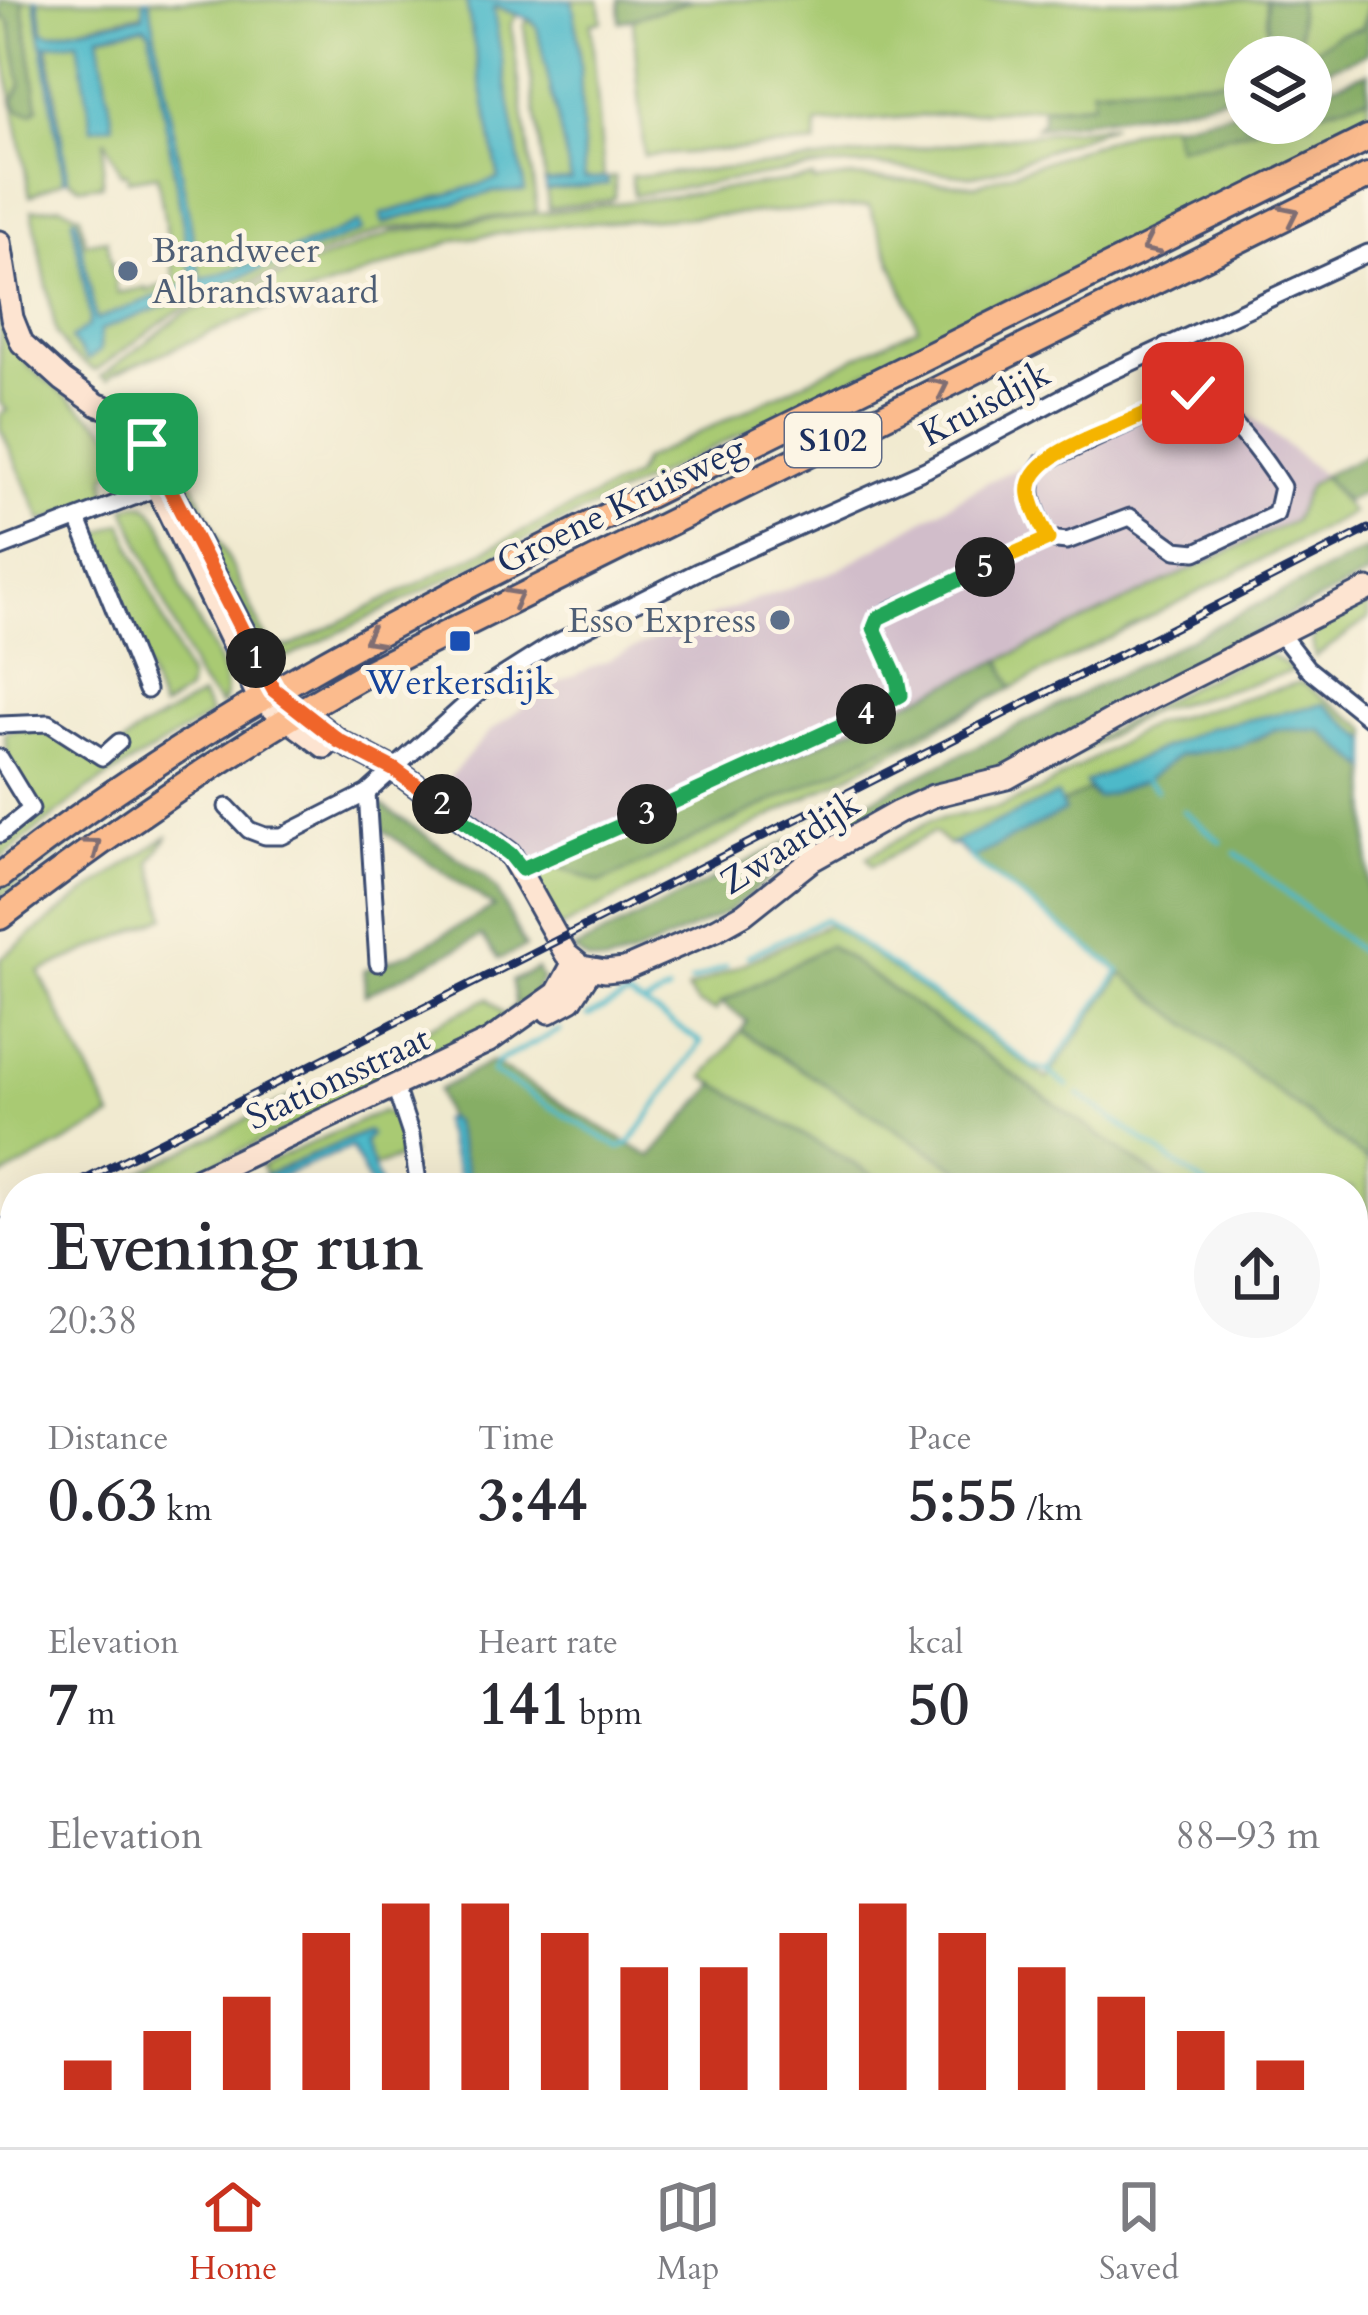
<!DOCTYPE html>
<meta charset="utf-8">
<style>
:root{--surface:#fff;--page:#f7f7f7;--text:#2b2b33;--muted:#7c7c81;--line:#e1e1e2;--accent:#c8321e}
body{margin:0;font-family:Cardo,serif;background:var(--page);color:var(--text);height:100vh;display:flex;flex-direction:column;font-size:45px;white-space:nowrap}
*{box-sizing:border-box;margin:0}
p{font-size:39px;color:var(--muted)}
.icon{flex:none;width:66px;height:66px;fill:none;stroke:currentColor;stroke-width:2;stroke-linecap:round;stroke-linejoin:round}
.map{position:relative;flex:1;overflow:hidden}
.panel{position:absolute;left:0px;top:1173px;width:1368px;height:975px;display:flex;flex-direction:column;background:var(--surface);border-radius:48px 48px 0 0;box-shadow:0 12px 48px #0002}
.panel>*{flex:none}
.buttons{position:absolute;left:1224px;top:36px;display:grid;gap:24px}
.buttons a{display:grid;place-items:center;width:108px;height:108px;border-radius:50%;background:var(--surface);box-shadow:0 12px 48px #0002;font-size:60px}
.pin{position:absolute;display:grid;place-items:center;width:102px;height:102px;color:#fff;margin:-51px;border-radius:24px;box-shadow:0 6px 18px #0006}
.km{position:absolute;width:60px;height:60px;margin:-30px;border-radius:50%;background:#222;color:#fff;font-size:33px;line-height:60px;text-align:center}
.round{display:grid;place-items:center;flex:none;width:126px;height:126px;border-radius:63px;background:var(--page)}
.head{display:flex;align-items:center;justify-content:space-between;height:204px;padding:0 48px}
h1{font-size:66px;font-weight:700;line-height:90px}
.stats{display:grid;grid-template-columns:repeat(3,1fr);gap:18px;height:204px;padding:12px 48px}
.stats div{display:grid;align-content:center}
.stats b{font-size:60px;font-weight:700}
.stats small{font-size:33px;font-weight:400}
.stats p{font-size:33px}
.chart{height:336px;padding:24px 48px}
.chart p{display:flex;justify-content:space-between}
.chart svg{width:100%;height:216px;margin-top:12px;stroke:var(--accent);stroke-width:6}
.tab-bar{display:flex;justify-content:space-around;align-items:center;height:168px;border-top:3px solid var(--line);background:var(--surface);font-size:33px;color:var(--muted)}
.tab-bar a{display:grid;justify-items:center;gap:6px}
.tab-bar .active{color:var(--accent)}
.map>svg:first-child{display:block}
.industrial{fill:#d1bdca}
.green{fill:#a9ca73;stroke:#627c68;stroke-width:3}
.forest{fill:#86ae65;stroke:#506e62;stroke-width:3}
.water{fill:#4db9c9;stroke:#347494;stroke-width:3}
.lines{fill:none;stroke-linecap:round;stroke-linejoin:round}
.stream{stroke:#4db9c9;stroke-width:4.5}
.street-casing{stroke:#3b4b6f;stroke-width:21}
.secondary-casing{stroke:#3b4b6f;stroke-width:27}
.primary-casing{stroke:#3b4b6f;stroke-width:30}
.street{stroke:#fff;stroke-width:15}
.secondary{stroke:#fde4d1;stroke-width:21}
.primary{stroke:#fbbb8d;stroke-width:24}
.rail-casing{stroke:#1b2f5e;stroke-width:9}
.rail{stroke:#fcf5e5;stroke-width:4.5;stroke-dasharray:14;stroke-linecap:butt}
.oneway{stroke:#806e73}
.split-1-casing{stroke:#fff;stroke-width:24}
.split-2-casing{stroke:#fff;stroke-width:24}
.split-3-casing{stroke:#fff;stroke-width:24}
.split-4-casing{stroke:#fff;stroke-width:24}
.split-5-casing{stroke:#fff;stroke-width:24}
.split-6-casing{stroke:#fff;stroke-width:24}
.split-7-casing{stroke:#fff;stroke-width:24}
.split-1{stroke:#f0652b;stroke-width:15}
.split-2{stroke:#f0652b;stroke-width:15}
.split-3{stroke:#22a559;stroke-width:15}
.split-4{stroke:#22a559;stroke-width:15}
.split-5{stroke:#22a559;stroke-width:15}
.split-6{stroke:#f5b400;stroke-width:15}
.split-7{stroke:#f5b400;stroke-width:15}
.service-dot{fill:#5c6f8a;stroke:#fcf5e5;stroke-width:4.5}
.transit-dot{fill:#1a4fb4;stroke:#fcf5e5;stroke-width:4.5}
.labels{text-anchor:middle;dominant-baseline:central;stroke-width:10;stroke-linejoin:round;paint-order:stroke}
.shield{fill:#fcf5e5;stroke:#5e6a86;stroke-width:3}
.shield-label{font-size:33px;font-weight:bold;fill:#1b2f5e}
.service-label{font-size:36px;fill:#4e5e75;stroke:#fcf5e5;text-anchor:start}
.street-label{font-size:36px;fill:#1b2f5e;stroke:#fcf5e5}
.transit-label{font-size:36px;fill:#164399;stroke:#fcf5e5}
</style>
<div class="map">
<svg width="1368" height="2147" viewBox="0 0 1368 2147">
<rect width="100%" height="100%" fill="#fcf5e5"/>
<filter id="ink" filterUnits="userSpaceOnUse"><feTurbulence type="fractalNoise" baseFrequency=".00833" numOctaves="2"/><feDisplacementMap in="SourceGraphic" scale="24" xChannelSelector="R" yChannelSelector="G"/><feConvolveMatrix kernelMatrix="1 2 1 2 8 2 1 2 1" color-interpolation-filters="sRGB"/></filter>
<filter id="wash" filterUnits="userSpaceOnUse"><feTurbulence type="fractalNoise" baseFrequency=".004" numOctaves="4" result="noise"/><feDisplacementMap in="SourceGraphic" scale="48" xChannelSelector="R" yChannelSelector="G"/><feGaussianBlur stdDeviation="2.7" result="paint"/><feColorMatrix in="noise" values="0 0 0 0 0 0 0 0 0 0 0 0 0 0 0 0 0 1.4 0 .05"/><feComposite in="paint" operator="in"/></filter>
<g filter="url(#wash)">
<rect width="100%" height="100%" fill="#f1ead0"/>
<path class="industrial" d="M 1207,380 L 1337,487 L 1329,518 L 549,884 L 441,787 L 490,731 L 559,682 L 677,629 L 840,569 L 987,482 Z"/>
<path class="green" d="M 22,0 L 35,0 L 64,180 L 30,196 L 0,32 L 0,14 L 10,22 L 21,85 L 14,100 L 19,110 L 38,107 Z
M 38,0 L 144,0 L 146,13 L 50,34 L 43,32 Z
M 149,0 L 466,0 L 499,179 L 382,214 L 384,223 L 492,192 L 524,191 L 492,7 L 517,14 L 511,25 L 537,210 L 533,213 L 385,229 L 176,312 L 95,371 L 70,354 L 56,332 L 32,210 L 61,206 L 80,215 L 85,243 L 107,239 L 117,293 L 145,288 L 147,291 L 175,281 L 157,175 L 128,180 L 127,173 L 121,174 L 105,139 L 102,185 L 80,187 L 68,179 L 48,44 L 78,40 L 112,125 L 98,36 L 145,26 L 150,32 L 193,283 L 96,320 L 76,218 L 72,218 L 90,318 L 88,326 L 71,339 L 86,358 L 100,348 L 100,330 L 362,231 L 358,224 L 302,247 L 201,281 Z
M 572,0 L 599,0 L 602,21 L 591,23 L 604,178 L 584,180 L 579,46 Z
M 693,0 L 1266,0 L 1269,57 L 1245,57 L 1245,78 L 1093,88 L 1093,103 L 817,124 L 816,144 L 644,156 L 633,19 Z
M 1298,0 L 1368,0 L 1363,28 L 1339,34 L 1310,52 L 1300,53 Z
M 528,19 L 537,27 L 572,180 L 545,182 L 524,26 Z
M 1368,97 L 1368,124 L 289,657 L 279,659 L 264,650 L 153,444 L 171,437 L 265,637 L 279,647 L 290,647 L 635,476 L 643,460 L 918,327 L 869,206 L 560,225 L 456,240 L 250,316 L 113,374 L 108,380 L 101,376 L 183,314 L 393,232 L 813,178 L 814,182 L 852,177 L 976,185 L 1142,128 L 1170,123 L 1178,147 L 1276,123 L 1311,123 L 1311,114 Z
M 1113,125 L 994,171 L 969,176 L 873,165 L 827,166 L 634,195 L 631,176 L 785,164 Z
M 615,177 L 615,197 L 610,200 L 549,208 L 546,190 L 607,184 L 607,178 Z
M 0,317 L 27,365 L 106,428 L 129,453 L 106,476 L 107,499 L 42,521 L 0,427 L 0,414 L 7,410 L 0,403 Z
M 1323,476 L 1352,513 L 1012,688 L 557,930 L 535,884 L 539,874 L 554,865 L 600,882 L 1011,687 L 1001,660 L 1293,521 L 1309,485 Z
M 136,504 L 146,505 C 168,522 172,557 180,582 C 190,616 216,645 224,678 C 227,689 226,696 221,706 L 197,679 L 125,508 Z
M 122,523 L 189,680 L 187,692 L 162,709 L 96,535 Z
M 1368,604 L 1368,619 L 1315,657 L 1312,640 L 1320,628 Z
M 1271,655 L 1294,671 L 1152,711 L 1061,763 L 1058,759 C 1100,737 1233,656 1271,655 Z
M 1301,682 L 1368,729 L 1368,740 L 1324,704 L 1208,728 L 1086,782 L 1089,790 L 1061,804 L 1056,796 L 949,845 L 934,832 L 872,866 L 867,857 L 931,821 L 1000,807 L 1037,792 L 1150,725 Z
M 201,696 L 211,715 L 87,790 L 0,859 L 0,842 L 39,810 L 7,758 L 5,733 C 42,720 71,746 100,765 L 136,733 Z
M 203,742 L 207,749 L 85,833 L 0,898 L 0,887 Z
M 169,835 L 151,861 L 166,917 L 39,972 L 112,1117 L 0,1178 L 0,959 L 81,896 Z
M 829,924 L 1047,1079 L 1123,973 L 1368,1161 L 1368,1321 L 1353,1310 L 1353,1188 L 1174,1188 L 829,945 L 721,1003 L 715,1011 L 698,1004 L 687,990 Z
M 488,998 L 505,1016 L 513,1007 L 516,1009 L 498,1027 L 443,1056 L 161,1188 L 110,1188 Z
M 741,1031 L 988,1188 L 895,1188 L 704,1077 Z
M 383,1111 L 394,1117 L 411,1154 L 373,1167 L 364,1142 L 367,1131 L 266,1175 L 261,1166 Z
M 1353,1421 L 1368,1430 L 1368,1479 L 1353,1469 Z
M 0,1732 L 15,1737 L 15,1781 L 0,1776 Z
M 0,1860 L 15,1863 L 15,1904 L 0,1902 Z
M 815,2133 L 1203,2133 L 1219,2147 L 820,2147 Z"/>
<path class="forest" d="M 0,0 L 22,0 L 38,108 L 32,113 L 19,110 L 14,100 L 21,85 L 10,22 L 0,14 Z
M 619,0 L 693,0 L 620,22 Z
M 1266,0 L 1298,0 L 1301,53 L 1310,52 L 1339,34 L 1362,29 L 1368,6 L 1368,53 L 1311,75 L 1311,57 L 1269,57 Z
M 1368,72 L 1368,97 L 1311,114 L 1311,93 Z
M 1245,78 L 1245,92 L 1168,109 L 1036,128 L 1042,121 L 1043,108 L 1093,103 L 1092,88 Z
M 1245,109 L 1245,123 L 1276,123 L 1177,147 L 1171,125 Z
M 1368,454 L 1368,490 L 1346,501 L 1323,476 Z
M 1368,549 L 1368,575 L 1128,697 L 1014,767 L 931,787 L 791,860 L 728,912 L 630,957 L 604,964 L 589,961 L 573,950 Z
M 1001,660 L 1012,688 L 600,883 L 554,865 Z
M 1314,728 L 1321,730 L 1368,769 L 1368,1161 L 970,858 L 1064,811 L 1061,804 L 1089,790 L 1093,796 L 1145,781 L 1179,755 L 1255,740 L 1275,729 Z
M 376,801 L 484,876 L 497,890 L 525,947 L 499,959 L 482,936 L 365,995 L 364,970 L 412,952 L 494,907 L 377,826 Z
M 829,945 L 1174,1188 L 988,1188 L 741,1031 L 747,1021 L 721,1003 Z
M 537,969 L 542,980 L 533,995 L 516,1009 L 512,981 Z
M 491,1062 L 651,1157 L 716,1084 L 895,1188 L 472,1188 L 453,1122 L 446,1118 L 438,1090 Z
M 1353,1310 L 1368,1321 L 1368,1430 L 1353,1421 Z
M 1353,1469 L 1368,1479 L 1368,1850 L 1353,1842 Z"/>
<path class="water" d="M 35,0 L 38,0 L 43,31 L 50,34 L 143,16 L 144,0 L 149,0 L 201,280 L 302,247 L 359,223 L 362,231 L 100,330 L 100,351 L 87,360 L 71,339 L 88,326 L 90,318 L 72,218 L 76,217 L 96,320 L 193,282 L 150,32 L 145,26 L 99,35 L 113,125 L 92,128 L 78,41 L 46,45 L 68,179 L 64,180 Z
M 466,0 L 572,0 L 579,46 L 584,179 L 607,178 L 608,184 L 546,190 L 545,182 L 571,180 L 537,27 L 531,20 L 496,6 L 493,8 L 525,191 L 492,192 L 383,223 L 381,215 L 499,179 Z
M 1324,704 L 1368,740 L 1368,769 L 1321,730 L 1275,729 L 1242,745 L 1179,755 L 1145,781 L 1097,798 L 1085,783 L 1208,728 Z
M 1057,795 L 1064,811 L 975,857 L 970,858 L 956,845 L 949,845 Z
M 446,1118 L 452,1121 L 472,1188 L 463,1188 L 441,1121 Z
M 368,1131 L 370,1135 L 364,1142 L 381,1188 L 372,1188 L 351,1147 L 253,1188 L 237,1188 Z"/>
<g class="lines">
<path class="stream" d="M 1145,781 L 1157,790
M 1184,811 L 1221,842
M 1236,853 L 1368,958
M 970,858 L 1120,971 L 1048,1071 L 1068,1087
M 748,956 L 825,919 L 1034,1067 L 1048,1071
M 691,982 L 726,966
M 588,1016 L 627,997 L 644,1005 L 668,992
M 560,1030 L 497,1062 L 492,1072 L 620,1148 L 631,1142 L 701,1042 L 644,1005
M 1079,1095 L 1210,1188
M 1353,1290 L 1368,1301
M 506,2133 L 510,2147
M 1289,2147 L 1310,2133"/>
</g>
</g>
<g filter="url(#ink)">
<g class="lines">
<g class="street-casing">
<path id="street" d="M 78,519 L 147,690
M 0,548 L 165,485
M 1279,632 L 1307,668 L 1368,717
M 0,725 L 49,723 L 102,757 L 119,742
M 0,758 L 31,809 L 0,834
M 367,793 L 378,963
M 227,807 L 249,830 L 265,836 L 282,836 L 367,793 L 485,687 L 548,647 L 699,571 L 927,469 L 1100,377 L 1368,253
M 522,869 L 801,745 L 900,695 L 897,679 L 874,628 L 878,618 L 891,610 L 1048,539 L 1067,541 L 1130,517 L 1176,550 L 1196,552 L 1276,514 L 1282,487 C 1264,458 1225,405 1193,393 L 1042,463 C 1021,489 1037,511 1048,539
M 395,1087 L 411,1135 L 419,1188
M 0,1381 L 11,1353
M 0,1501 L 15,1478
M 0,1721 L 15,1727
M 0,1854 L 15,1857
M 11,1986 L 15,2059
M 0,2102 L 15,2097
M 41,2133 L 46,2147
M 219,2133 L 224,2147
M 250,2133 L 255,2147
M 417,2133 L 422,2147
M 583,2133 L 587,2147
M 739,2133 L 744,2147
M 69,2147 L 117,2133"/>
</g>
<g class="secondary-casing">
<path id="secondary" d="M 0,242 L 12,318 L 22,343 L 63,380 L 98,405 L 114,410 L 147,444 L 274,690 L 339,741 L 395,770 L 510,854 L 566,954 L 582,967 L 605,971 L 625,969 L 717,929 L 744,914 L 812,860 L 898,812 L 933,796 L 1007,778 L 1151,698 L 1368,589
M 146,465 L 259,698 L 325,747
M 549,1012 L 571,1000 L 591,969
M 180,1188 L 489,1041 L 557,993 L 574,962
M 0,1272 L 15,1265"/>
</g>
<g class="primary-casing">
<path id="primary" d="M 0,876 C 206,712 444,597 679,480 C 908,366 1138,252 1368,138
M 0,917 C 118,827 237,745 367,673 L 1368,176"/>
</g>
<use href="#street" class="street"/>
<use href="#secondary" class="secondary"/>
<use href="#primary" class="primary"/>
<g class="rail-casing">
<path id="rail" d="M 69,1188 L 1368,529
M 0,1223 L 15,1216"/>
</g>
<use href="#rail" class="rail"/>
</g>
<defs><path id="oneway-chevron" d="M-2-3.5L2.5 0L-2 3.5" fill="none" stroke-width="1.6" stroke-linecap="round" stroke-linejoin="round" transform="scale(3)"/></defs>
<g class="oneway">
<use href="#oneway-chevron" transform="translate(1290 214) rotate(-26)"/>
<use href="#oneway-chevron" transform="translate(1150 246) rotate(154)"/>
<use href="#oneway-chevron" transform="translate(940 387) rotate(-26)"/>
<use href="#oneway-chevron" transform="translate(515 597) rotate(-28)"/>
<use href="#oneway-chevron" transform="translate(372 638) rotate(152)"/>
<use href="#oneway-chevron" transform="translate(93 846) rotate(-37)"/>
</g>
</g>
<g class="lines" filter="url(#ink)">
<g class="split-1-casing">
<path id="split-1" d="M 147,444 L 256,658"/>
</g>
<g class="split-2-casing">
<path id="split-2" d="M 256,658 L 274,690 L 339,741 L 395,770 L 442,804"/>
</g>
<g class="split-3-casing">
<path id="split-3" d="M 442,804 L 510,854 L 522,869 L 647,814"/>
</g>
<g class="split-4-casing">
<path id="split-4" d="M 647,814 L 866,714"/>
</g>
<g class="split-5-casing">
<path id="split-5" d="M 866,714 L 900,695 L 897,679 L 874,628 L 878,618 L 985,567"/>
</g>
<g class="split-6-casing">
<path id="split-6" d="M 985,567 L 1048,539 C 1042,526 1032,509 1030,495 C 1024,458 1094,437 1122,424"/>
</g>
<g class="split-7-casing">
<path id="split-7" d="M 1122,424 L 1193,393"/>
</g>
<use href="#split-1" class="split-1"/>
<use href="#split-2" class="split-2"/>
<use href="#split-3" class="split-3"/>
<use href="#split-4" class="split-4"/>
<use href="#split-5" class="split-5"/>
<use href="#split-6" class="split-6"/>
<use href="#split-7" class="split-7"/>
</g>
<g class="service-dot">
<circle cx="128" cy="271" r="12"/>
<circle cx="780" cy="620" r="12"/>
</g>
<rect class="transit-dot" x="448" y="629" width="24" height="24" rx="6"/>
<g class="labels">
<rect class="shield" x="785" y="413" width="96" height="54" rx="9"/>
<g class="shield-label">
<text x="833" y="440">S102</text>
</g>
<g class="service-label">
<text x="152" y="250">Brandweer<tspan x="152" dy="41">Albrandswaard</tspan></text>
<text x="756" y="620" text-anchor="end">Esso Express</text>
</g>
<g class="street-label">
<text transform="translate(985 404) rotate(-28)">Kruisdijk</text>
<text transform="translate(621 505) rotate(-26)">Groene Kruisweg</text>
<text transform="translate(790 843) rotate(-33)">Zwaardijk</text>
<text transform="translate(338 1078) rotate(-25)">Stationsstraat</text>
</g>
<g class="transit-label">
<text x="460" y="682">Werkersdijk</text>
</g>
</g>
</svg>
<div class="buttons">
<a><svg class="icon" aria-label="layers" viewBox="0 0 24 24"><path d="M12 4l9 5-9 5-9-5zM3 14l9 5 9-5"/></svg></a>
</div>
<div class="pin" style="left:147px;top:444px;background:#1e9e55"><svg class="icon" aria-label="arrive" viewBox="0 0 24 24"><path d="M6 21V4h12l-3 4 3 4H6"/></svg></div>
<div class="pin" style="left:1193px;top:393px;background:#d93025"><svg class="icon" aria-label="check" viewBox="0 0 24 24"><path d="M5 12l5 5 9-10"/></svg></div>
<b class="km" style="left:256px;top:658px">1</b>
<b class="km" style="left:442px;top:804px">2</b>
<b class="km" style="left:647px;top:814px">3</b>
<b class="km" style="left:866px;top:714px">4</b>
<b class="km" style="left:985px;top:567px">5</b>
<section class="panel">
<div class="head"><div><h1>Evening run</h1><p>20:38</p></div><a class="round"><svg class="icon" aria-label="share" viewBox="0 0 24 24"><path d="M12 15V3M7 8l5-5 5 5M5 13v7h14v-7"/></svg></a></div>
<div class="stats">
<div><p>Distance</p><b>0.63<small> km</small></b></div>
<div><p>Time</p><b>3:44</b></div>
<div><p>Pace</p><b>5:55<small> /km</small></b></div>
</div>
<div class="stats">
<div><p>Elevation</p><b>7<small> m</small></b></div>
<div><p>Heart rate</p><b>141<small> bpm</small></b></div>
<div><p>kcal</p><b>50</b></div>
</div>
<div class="chart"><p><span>Elevation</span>88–93 m</p>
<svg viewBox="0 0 160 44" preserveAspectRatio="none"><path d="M5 44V38M15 44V32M25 44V25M35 44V12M45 44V6M55 44V6M65 44V12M75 44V19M85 44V19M95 44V12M105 44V6M115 44V12M125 44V19M135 44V25M145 44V32M155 44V38"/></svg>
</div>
</section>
</div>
<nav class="tab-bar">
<a class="active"><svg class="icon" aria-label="home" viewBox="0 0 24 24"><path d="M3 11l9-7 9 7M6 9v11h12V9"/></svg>Home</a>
<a><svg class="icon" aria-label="map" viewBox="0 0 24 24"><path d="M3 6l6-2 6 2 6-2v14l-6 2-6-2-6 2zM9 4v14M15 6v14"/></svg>Map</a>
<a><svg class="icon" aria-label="saved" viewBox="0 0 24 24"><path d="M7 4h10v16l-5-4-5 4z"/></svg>Saved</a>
</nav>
